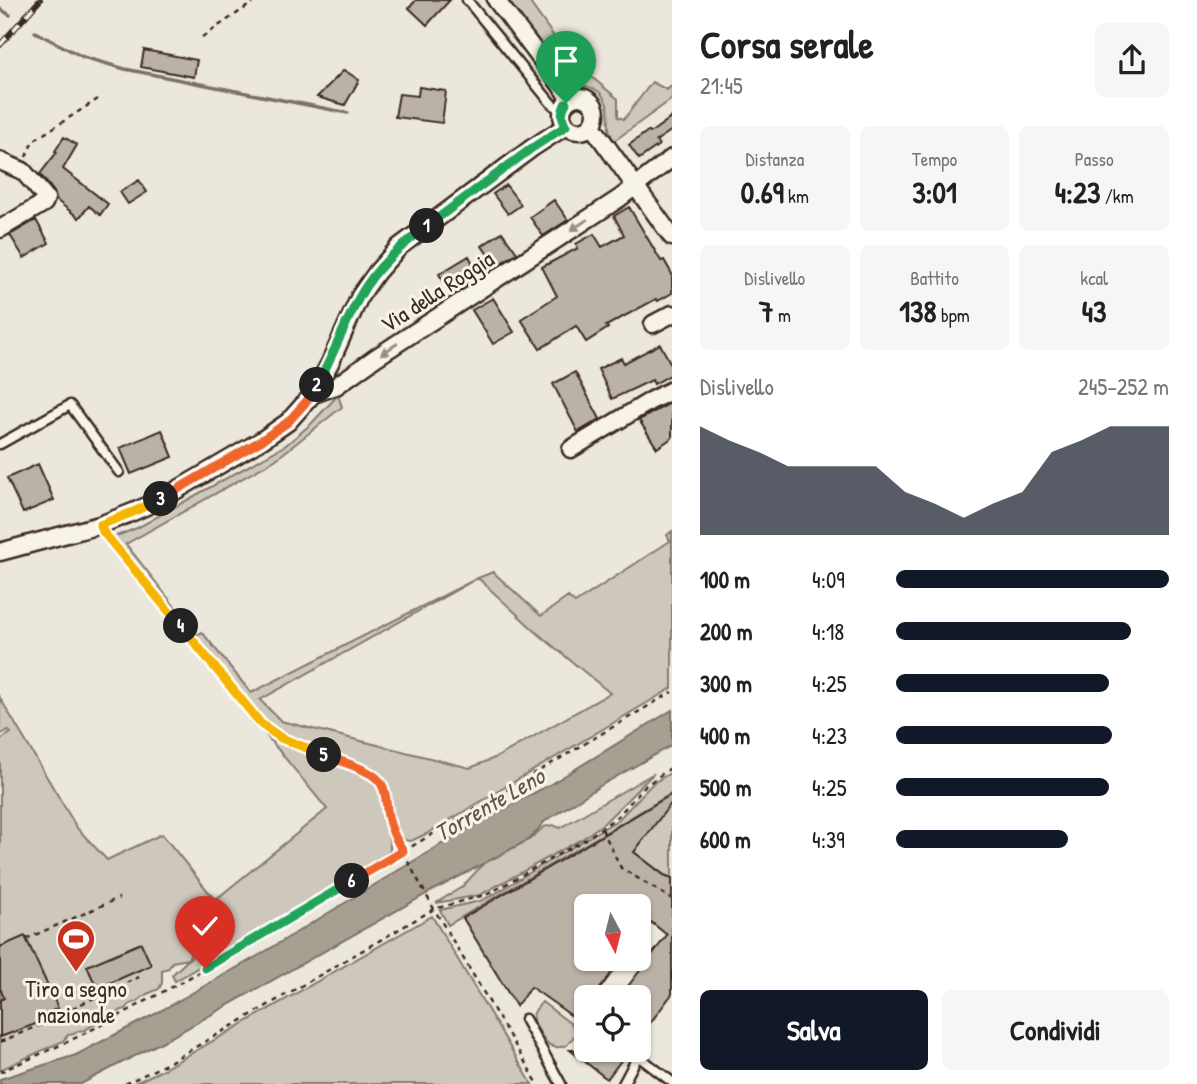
<!DOCTYPE html>
<html lang="it">
<meta charset="utf-8">
<style>
:root{--surface:#fff;--page:#f6f6f6;--text:#202124;--muted:#757577;--accent:#111827}
body{margin:0;font-family:"Patrick Hand",sans-serif;background:var(--page);color:var(--text);height:100vh;display:flex;flex-direction:column;font-size:26px;white-space:nowrap}
*{box-sizing:border-box;margin:0}
p{font-size:23px;color:var(--muted)}
.icon{flex:none;width:38px;height:38px;fill:none;stroke:currentColor;stroke-width:2;stroke-linecap:round;stroke-linejoin:round}
.map{position:relative;flex:1;overflow:hidden}
.sheet{display:flex;flex-direction:column;background:var(--surface);width:525px}
.sheet>*{flex:none}
.needle{width:46px;rotate:173deg}
.tools{position:absolute;left:574px;top:894px;display:grid;gap:14px}
.tools a{display:grid;place-items:center;width:77px;height:77px;border-radius:10px;background:var(--surface);box-shadow:0 2px 5px #0004;font-size:35px}
.pin{position:absolute;display:grid;place-items:center;width:60px;height:60px;color:#fff;margin:-72px -30px;border-radius:50% 50% 50% 0;rotate:-45deg;box-shadow:0 0 7px #0007}
.pin .icon{rotate:45deg}
.km{position:absolute;width:35px;height:35px;margin:-18px;border-radius:50%;background:#222;color:#fff;font-size:19px;line-height:35px;text-align:center}
.round{display:grid;place-items:center;flex:none;width:74px;height:74px;border-radius:10px;background:var(--page)}
.overview{display:flex;align-items:center;justify-content:space-between;height:119px;padding:0 28px}
h1{font-size:38px;font-weight:700;line-height:52px}
.metrics{display:grid;grid-template-columns:repeat(3,1fr);gap:10px;height:119px;padding:7px 28px}
.metrics div{display:grid;align-content:center;border-radius:10px;background:var(--page);text-align:center}
.metrics b{font-size:30px;font-weight:700}
.metrics small{font-size:19px;font-weight:400}
.metrics p{font-size:19px}
.chart{height:196px;padding:14px 28px}
.chart p{display:flex;justify-content:space-between}
.chart svg{width:100%;height:126px;margin-top:7px;fill:var(--accent);opacity:.7}
.button{display:flex;gap:14px;margin-top:auto;padding:14px 28px}
.button a{flex:1;height:80px;border-radius:10px;background:var(--accent);color:#fff;font-size:28px;font-weight:700;line-height:80px;text-align:center}
.button a+a{background:var(--page);color:var(--text)}
ul{padding:0 28px;list-style:none;font-size:23px}
li{display:grid;grid-template-columns:112px 84px 1fr;align-items:center;height:52px}
li i{height:18px;border-radius:9px;background:var(--accent)}
main{display:flex;flex:1;min-height:0}
.map>svg:first-child{display:block}
.green{fill:#cec8bc;stroke:#84796d;stroke-width:2;fill-rule:evenodd}
.water{fill:#a89f93;stroke:#7c7064;stroke-width:2}
.lines{fill:none;stroke-linecap:round;stroke-linejoin:round}
.stream{stroke:#7c7064;stroke-width:3.5}
.building{fill:#bab2a7;stroke:#3b2a1e;stroke-width:2}
.service-casing{stroke:#3b2a1e;stroke-width:13}
.minor-casing{stroke:#3b2a1e;stroke-width:21}
.path{stroke:#3b2a1e;stroke-width:2.5;stroke-dasharray:5 5;stroke-linecap:butt}
.service{stroke:#f7f3e8;stroke-width:8}
.minor{stroke:#f7f3e8;stroke-width:16}
.rail-casing{stroke:#3b2a1e;stroke-width:6}
.rail{stroke:#f7f3e8;stroke-width:3.5;stroke-dasharray:10;stroke-linecap:butt}
.oneway{fill:#998e83}
.split-1-casing{stroke:#fff;stroke-width:14}
.split-2-casing{stroke:#fff;stroke-width:14}
.split-3-casing{stroke:#fff;stroke-width:14}
.split-4-casing{stroke:#fff;stroke-width:14}
.split-5-casing{stroke:#fff;stroke-width:14}
.split-6-casing{stroke:#fff;stroke-width:14}
.split-7-casing{stroke:#fff;stroke-width:14}
.split-1{stroke:#22a559;stroke-width:9}
.split-2{stroke:#22a559;stroke-width:9}
.split-3{stroke:#f0652b;stroke-width:9}
.split-4{stroke:#f5b400;stroke-width:9}
.split-5{stroke:#f5b400;stroke-width:9}
.split-6{stroke:#f0652b;stroke-width:9}
.split-7{stroke:#22a559;stroke-width:9}
.labels{text-anchor:middle;dominant-baseline:central;stroke-width:6;stroke-linejoin:round;paint-order:stroke}
.street-label{font-size:23px;fill:#3b2a1e;stroke:#f7f3e8}
.poi-label{font-size:23px;fill:#3b2a1e;stroke:#f7f3e8}
.water-label{font-size:24px;font-style:italic;fill:#615347;stroke:#f7f3e8}
</style>
<main>
<div class="map">
<svg width="672" height="1084" viewBox="0 0 672 1084">
<rect width="100%" height="100%" fill="#ece7dc"/>
<filter id="ink" filterUnits="userSpaceOnUse"><feTurbulence type="fractalNoise" baseFrequency=".0143" numOctaves="2"/><feDisplacementMap in="SourceGraphic" scale="14" xChannelSelector="R" yChannelSelector="G"/><feConvolveMatrix kernelMatrix="1 2 1 2 8 2 1 2 1" color-interpolation-filters="sRGB"/></filter>
<g filter="url(#ink)">
<path class="green" d="M 507,0 L 528,0 L 570,59 L 618,99 L 618,117 L 624,119 L 652,82 L 667,90 L 672,85 L 672,99 L 614,141 C 604,129 613,111 604,98 C 597,86 586,87 574,83 C 569,81 565,76 561,72 Z
M 338,395 L 342,407 L 275,460 L 126,544 L 197,635 L 202,632 L 251,693 L 478,578 L 493,572 L 541,616 L 568,597 L 575,603 L 670,541 L 667,535 L 672,531 L 672,688 L 426,834 L 411,841 L 402,840 C 388,825 395,804 388,786 C 386,781 382,777 378,772 L 286,737 L 278,733 L 265,723 L 114,537 L 137,528 L 286,445 L 311,424 ZM 478,578 L 536,632 L 610,693 L 497,757 L 470,768 L 281,721 L 260,700 Z
M 0,698 L 77,828 L 107,860 L 162,834 L 215,900 L 327,809 L 262,730 L 288,745 L 369,777 C 373,781 378,784 380,789 C 385,800 382,812 385,823 C 387,833 391,840 390,851 L 374,864 L 175,981 L 172,975 L 193,955 L 191,952 L 188,959 L 172,962 L 169,968 L 162,970 L 162,983 L 159,989 L 147,994 L 136,1002 L 130,1004 L 126,1009 L 119,1011 L 114,1016 L 98,1022 L 85,1030 L 78,1031 L 74,1034 L 68,1035 L 63,1041 L 0,1070 L 0,740 L 11,733 L 8,730 L 0,735 Z
M 672,772 L 672,793 L 448,925 L 440,910 L 480,901 L 491,896 L 619,819 L 653,783 Z
M 654,773 L 604,823 L 582,839 L 480,895 L 436,903 L 462,887 L 484,863 L 530,839 L 544,827 L 553,825 L 560,828 Z
M 672,801 L 672,878 L 664,875 L 634,852 Z
M 432,916 L 532,1084 L 133,1084 L 160,1071 Z
M 542,1002 L 579,1030 L 567,1045 C 553,1051 547,1045 540,1033 C 537,1028 533,1023 533,1017 C 533,1011 538,1007 542,1002 Z"/>
<path class="water" d="M 672,710 L 672,745 L 600,786 L 544,822 L 530,839 L 430,892 L 173,1036 L 81,1084 L 0,1084 L 0,1079 L 76,1055 L 153,1015 L 261,954 L 463,831 L 551,784 Z"/>
<g class="lines">
<path class="stream" d="M 0,9 L 10,15
M 35,32 L 83,57 L 125,69 L 348,113"/>
</g>
<path class="building" d="M 416,0 L 450,0 L 427,25 L 409,8 Z
M 144,50 L 197,60 L 194,77 L 141,67 Z
M 344,70 L 359,80 L 345,105 L 317,97 Z
M 419,87 L 446,91 L 442,123 L 395,117 L 399,94 L 418,96 Z
M 672,117 L 672,130 L 656,141 L 659,145 L 639,159 L 629,145 L 648,131 L 650,133 Z
M 64,137 L 77,145 L 63,169 L 108,204 L 100,215 L 89,206 L 79,218 L 56,200 L 54,192 L 40,174 L 57,152 L 55,151 Z
M 139,180 L 147,192 L 128,204 L 120,192 Z
M 506,185 L 521,205 L 508,214 L 493,194 Z
M 554,200 L 568,220 L 543,236 L 530,217 Z
M 629,207 L 661,261 L 664,260 L 672,274 L 672,293 L 658,301 L 656,299 L 606,326 L 608,328 L 586,342 L 576,326 L 540,349 L 521,319 L 557,296 L 542,267 L 578,248 L 576,244 L 594,234 L 602,247 L 624,235 L 614,216 Z
M 36,220 L 49,243 L 24,258 L 10,235 Z
M 502,232 L 517,253 L 496,266 L 482,246 Z
M 469,256 L 480,277 L 451,294 L 439,274 Z
M 493,298 L 514,332 L 493,344 L 472,310 Z
M 660,344 L 672,366 L 672,374 L 654,384 L 652,380 L 612,399 L 598,369 L 621,358 L 624,363 Z
M 575,372 L 600,419 L 578,432 L 553,384 Z
M 672,402 L 672,438 L 657,448 L 639,420 Z
M 162,430 L 173,457 L 131,474 L 120,448 Z
M 38,464 L 54,500 L 23,513 L 7,478 Z
M 672,794 L 672,802 L 634,852 L 664,875 L 672,878 L 672,994 L 639,1038 L 639,998 L 619,998 L 667,935 L 651,922 L 639,938 L 639,906 L 586,906 L 586,959 L 622,959 L 593,998 L 586,998 L 586,1006 L 576,1019 L 531,987 L 516,1006 L 463,918 Z
M 25,936 L 58,1008 L 42,1016 L 44,1021 L 0,1037 L 0,1000 L 4,998 L 0,988 L 0,947 Z
M 141,943 L 151,965 L 110,983 L 111,985 L 98,991 L 87,966 Z
M 570,1050 L 629,1050 L 607,1079 Z"/>
<g class="lines">
<g class="service-casing">
<path id="service" d="M 467,0 L 551,103 L 562,112
M 0,444 L 70,405 L 119,472
M 525,1019 L 561,1084
M 623,1084 L 638,1056 L 672,1082"/>
</g>
<g class="minor-casing">
<path id="minor" d="M 496,0 L 560,84 L 570,100
M562 114a17 17 0 1 1 34 0a17 17 0 1 1-34 0Z
M 592,126 L 672,237
M 0,161 L 23,171 L 46,198 L 44,203 L 0,229
M 653,324 L 672,314
M 313,394 L 336,386 L 375,358 L 620,198 L 672,158
M 571,449 L 652,400 L 672,390
M 0,552 L 100,525 L 133,512 L 158,501 L 262,440 L 288,422 L 313,394 L 330,363 L 360,296 L 377,272 L 399,247 L 532,148 L 566,126"/>
</g>
<path class="path" d="M 202,37 L 257,0
M 26,157 L 33,141 L 98,99
M 108,538 L 261,724 L 281,738 L 373,774 L 381,782 L 385,791 L 388,817 L 396,840 L 434,909 L 538,1084
M 602,829 L 621,868 L 672,899
M 26,939 L 119,898
M 0,1042 L 45,1023 L 51,1018 L 139,977
M 0,1072 L 65,1043 L 113,1019 L 205,969 L 672,692
M 125,1084 L 168,1063 L 434,909 L 488,894 L 586,839 L 618,816 L 645,786 L 672,767"/>
<use href="#service" class="service"/>
<use href="#minor" class="minor"/>
<g class="rail-casing">
<path id="rail" d="M 0,45 L 40,0"/>
</g>
<use href="#rail" class="rail"/>
</g>
<defs><path id="oneway-solid" d="M-6-.8H1V-3.2L6.5 0L1 3.2V.8H-6Z" transform="scale(1.75)"/></defs>
<g class="oneway">
<use href="#oneway-solid" transform="translate(579 225) rotate(147)"/>
<use href="#oneway-solid" transform="translate(389 349) rotate(147)"/>
</g>
</g>
<g class="lines" filter="url(#ink)">
<g class="split-1-casing">
<path id="split-1" d="M 427,226 L 532,148 L 566,126 C 561,117 561,111 566,103"/>
</g>
<g class="split-2-casing">
<path id="split-2" d="M 317,385 C 333,356 344,325 360,296 C 376,267 401,246 427,226"/>
</g>
<g class="split-3-casing">
<path id="split-3" d="M 161,499 L 262,440 L 288,422 L 313,394 L 317,385"/>
</g>
<g class="split-4-casing">
<path id="split-4" d="M 161,499 L 133,512 L 100,525 L 104,533 L 181,626"/>
</g>
<g class="split-5-casing">
<path id="split-5" d="M 181,626 L 261,724 L 281,738 L 324,755"/>
</g>
<g class="split-6-casing">
<path id="split-6" d="M 324,755 C 339,761 362,767 374,776 C 388,786 385,801 388,816 C 390,828 396,840 403,851 L 352,881"/>
</g>
<g class="split-7-casing">
<path id="split-7" d="M 205,968 L 352,881"/>
</g>
<use href="#split-1" class="split-1"/>
<use href="#split-2" class="split-2"/>
<use href="#split-3" class="split-3"/>
<use href="#split-4" class="split-4"/>
<use href="#split-5" class="split-5"/>
<use href="#split-6" class="split-6"/>
<use href="#split-7" class="split-7"/>
</g>
<defs>
<g id="stadium-pin" transform="scale(2.0125)"><path d="M0 17L-7.5 6A9.5 9.5 0 1 1 7.5 6Z" fill="#c8321e" stroke="#f7f3e8"/><path d="M0-5a6.5 5 0 1 0 0 10a6.5 5 0 1 0 0-10ZM-3.5-1.8h7v3.6h-7Z" fill="#fff"/></g>
</defs>
<g fill-rule="evenodd">
<use href="#stadium-pin" x="76" y="939"/>
</g>
<g class="labels">
<g class="street-label">
<text transform="translate(437 291) rotate(-33)">Via della Roggia</text>
</g>
<g class="poi-label">
<text x="76" y="988">Tiro a segno<tspan x="76" dy="26">nazionale</tspan></text>
</g>
<g class="water-label">
<text transform="translate(489 804) rotate(-30)">Torrente Leno</text>
</g>
</g>
</svg>
<div class="tools">
<a><svg class="needle" viewBox="-14 -14 28 28"><path d="M0-13l5 13h-10z" fill="#e53935"/><path d="M0 13l5-13h-10z" fill="#757577"/></svg></a>
<a><svg class="icon" aria-label="locate" viewBox="0 0 24 24"><circle cx="12" cy="12" r="6"/><path d="M12 2v4M12 18v4M2 12h4M18 12h4"/></svg></a>
</div>
<div class="pin" style="left:566px;top:103px;background:#1e9e55"><svg class="icon" aria-label="arrive" viewBox="0 0 24 24"><path d="M6 21V4h12l-3 4 3 4H6"/></svg></div>
<div class="pin" style="left:205px;top:968px;background:#d93025"><svg class="icon" aria-label="check" viewBox="0 0 24 24"><path d="M5 12l5 5 9-10"/></svg></div>
<b class="km" style="left:427px;top:226px">1</b>
<b class="km" style="left:317px;top:385px">2</b>
<b class="km" style="left:161px;top:499px">3</b>
<b class="km" style="left:181px;top:626px">4</b>
<b class="km" style="left:324px;top:755px">5</b>
<b class="km" style="left:352px;top:881px">6</b>
</div>
<section class="sheet">
<div class="overview"><div><h1>Corsa serale</h1><p>21:45</p></div><a class="round"><svg class="icon" aria-label="share" viewBox="0 0 24 24"><path d="M12 15V3M7 8l5-5 5 5M5 13v7h14v-7"/></svg></a></div>
<div class="metrics">
<div><p>Distanza</p><b>0.69<small> km</small></b></div>
<div><p>Tempo</p><b>3:01</b></div>
<div><p>Passo</p><b>4:23<small> /km</small></b></div>
</div>
<div class="metrics">
<div><p>Dislivello</p><b>7<small> m</small></b></div>
<div><p>Battito</p><b>138<small> bpm</small></b></div>
<div><p>kcal</p><b>43</b></div>
</div>
<div class="chart"><p><span>Dislivello</span>245–252 m</p>
<svg viewBox="0 0 160 44" preserveAspectRatio="none"><path d="M0 44V6L10 11L20 15L30 20L40 20L50 20L60 20L70 29L80 33L90 38L100 33L110 29L120 15L130 11L140 6L150 6L160 6V44z"/></svg>
</div>
<ul>
<li><b>100 m</b>4:09<i style="width:100%"></i></li>
<li><b>200 m</b>4:18<i style="width:86%"></i></li>
<li><b>300 m</b>4:25<i style="width:78%"></i></li>
<li><b>400 m</b>4:23<i style="width:79%"></i></li>
<li><b>500 m</b>4:25<i style="width:78%"></i></li>
<li><b>600 m</b>4:39<i style="width:63%"></i></li>
</ul>
<div class="button"><a>Salva</a><a>Condividi</a></div>
</section>
</main>
